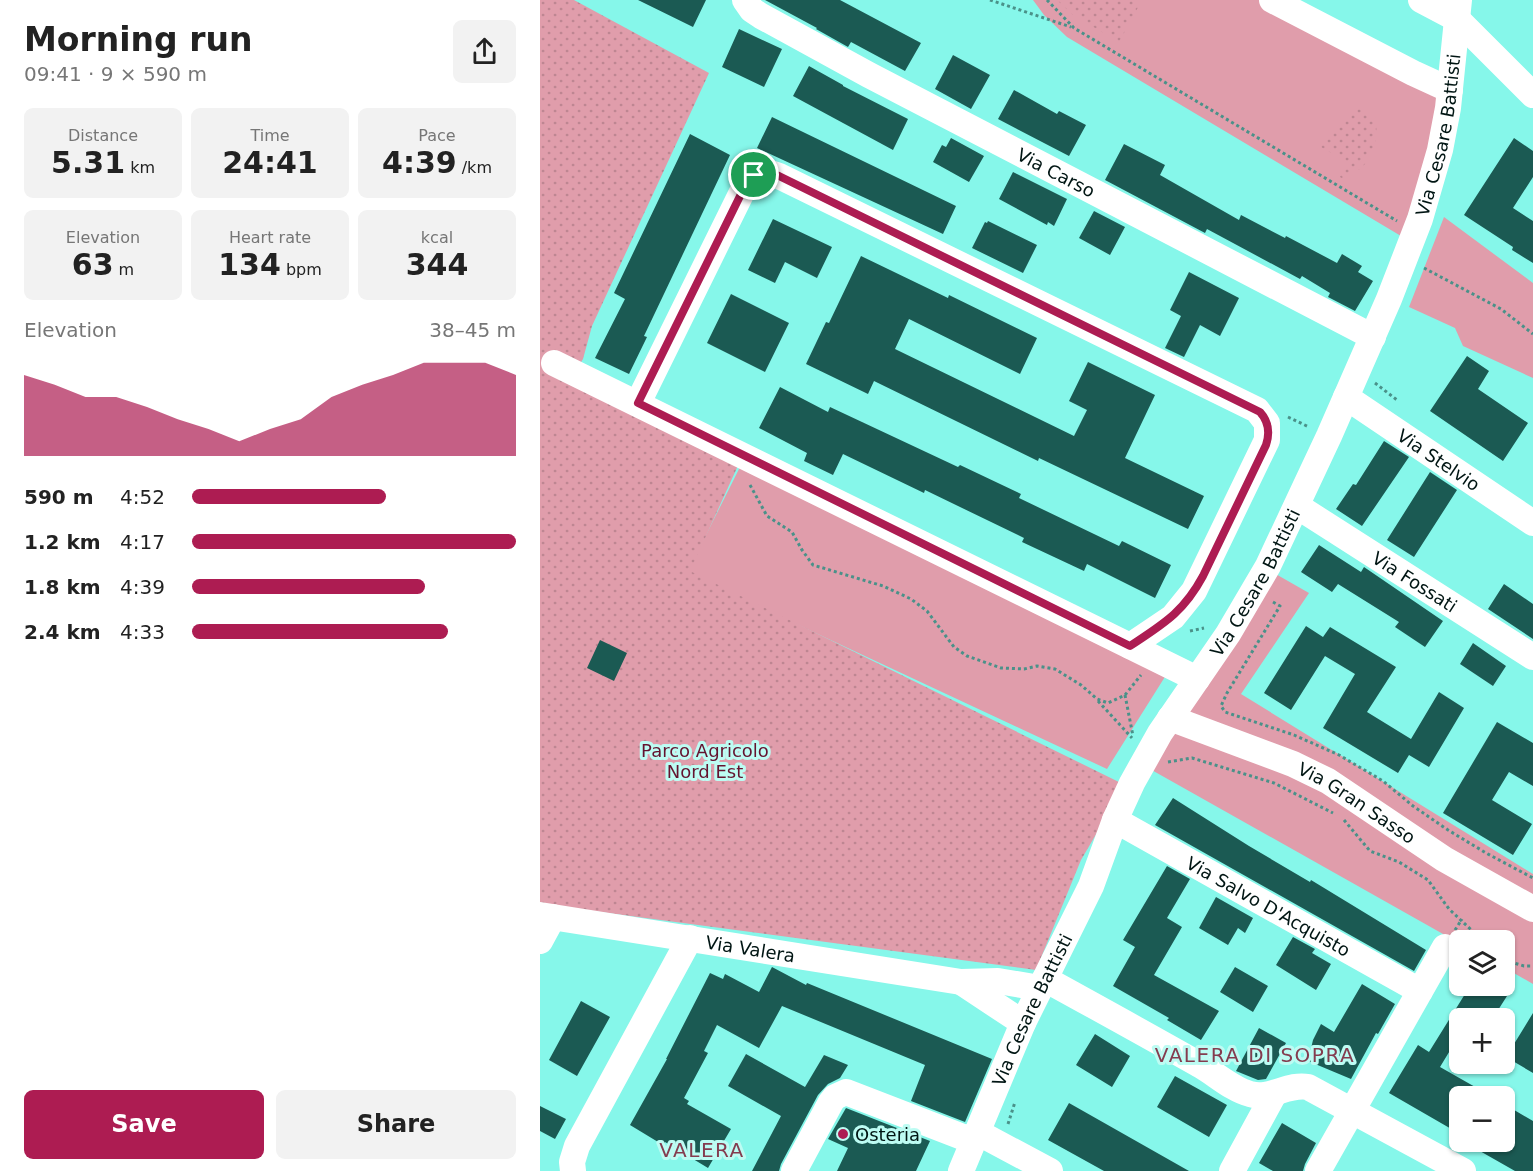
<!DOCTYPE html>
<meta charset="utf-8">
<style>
:root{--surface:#fff;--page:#f2f2f2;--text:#222;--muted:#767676;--accent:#ad1c52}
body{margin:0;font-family:"DejaVu Sans",sans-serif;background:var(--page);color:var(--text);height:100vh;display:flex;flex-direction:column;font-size:22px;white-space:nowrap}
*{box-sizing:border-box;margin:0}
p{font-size:20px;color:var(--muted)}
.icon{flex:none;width:33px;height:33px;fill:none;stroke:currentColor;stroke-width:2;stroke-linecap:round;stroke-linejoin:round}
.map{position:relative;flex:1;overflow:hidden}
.side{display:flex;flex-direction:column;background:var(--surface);width:540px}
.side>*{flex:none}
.controls{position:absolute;left:909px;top:930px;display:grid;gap:12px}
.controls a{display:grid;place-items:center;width:66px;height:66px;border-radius:9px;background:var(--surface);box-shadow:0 2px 4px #0004;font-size:30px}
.pin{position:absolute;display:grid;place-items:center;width:51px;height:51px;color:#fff;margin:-26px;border:3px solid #fff;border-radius:50%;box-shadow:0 2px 6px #0007}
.round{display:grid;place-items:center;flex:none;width:63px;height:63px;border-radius:9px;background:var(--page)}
.head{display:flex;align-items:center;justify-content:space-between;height:102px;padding:0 24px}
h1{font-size:33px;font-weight:600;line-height:45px}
.metrics{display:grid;grid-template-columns:repeat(3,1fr);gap:9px;height:102px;padding:6px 24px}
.metrics div{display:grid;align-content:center;border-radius:9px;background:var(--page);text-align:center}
.metrics b{font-size:30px;font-weight:600}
.metrics small{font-size:16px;font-weight:400}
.metrics p{font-size:16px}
.chart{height:168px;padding:12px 24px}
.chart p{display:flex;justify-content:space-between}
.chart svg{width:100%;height:108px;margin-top:6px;fill:var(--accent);opacity:.7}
.button{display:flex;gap:12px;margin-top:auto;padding:12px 24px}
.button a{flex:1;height:69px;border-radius:9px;background:var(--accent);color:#fff;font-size:24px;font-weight:600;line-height:69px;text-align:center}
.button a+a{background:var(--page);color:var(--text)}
ul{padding:0 24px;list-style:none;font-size:20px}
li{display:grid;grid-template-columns:96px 72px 1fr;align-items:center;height:45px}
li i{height:15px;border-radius:8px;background:var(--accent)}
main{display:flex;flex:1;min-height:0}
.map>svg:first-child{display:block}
.grass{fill:#e09dab}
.park{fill:url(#park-dots)}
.building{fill:#1b5a53}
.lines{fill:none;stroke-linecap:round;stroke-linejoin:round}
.path{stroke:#4a9189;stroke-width:3;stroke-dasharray:3 3;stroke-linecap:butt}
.minor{stroke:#fff;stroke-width:26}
.route-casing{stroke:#fff;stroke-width:12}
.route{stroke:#ad1c52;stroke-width:8}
.poi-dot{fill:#ad1c52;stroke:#bdfcf3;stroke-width:2}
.labels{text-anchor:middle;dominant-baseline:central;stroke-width:6;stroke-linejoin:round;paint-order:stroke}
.street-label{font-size:18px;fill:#001513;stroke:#bdfcf3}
.park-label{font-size:18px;fill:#64132f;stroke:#bdfcf3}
.poi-label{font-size:18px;fill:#001513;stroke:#bdfcf3;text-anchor:start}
.neighbourhood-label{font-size:20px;letter-spacing:1.5px;fill:#843c4f;stroke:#bdfcf3}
</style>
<main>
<section class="side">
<div class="head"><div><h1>Morning run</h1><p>09:41 · 9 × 590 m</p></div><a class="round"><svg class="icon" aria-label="share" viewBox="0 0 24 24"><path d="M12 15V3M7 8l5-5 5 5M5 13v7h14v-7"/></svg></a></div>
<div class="metrics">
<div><p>Distance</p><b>5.31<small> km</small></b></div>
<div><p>Time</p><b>24:41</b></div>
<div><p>Pace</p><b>4:39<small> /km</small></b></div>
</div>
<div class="metrics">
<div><p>Elevation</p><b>63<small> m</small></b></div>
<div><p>Heart rate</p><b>134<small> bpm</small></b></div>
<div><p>kcal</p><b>344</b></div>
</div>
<div class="chart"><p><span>Elevation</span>38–45 m</p>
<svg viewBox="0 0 160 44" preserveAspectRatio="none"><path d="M0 44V11L10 15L20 20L30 20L40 24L50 29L60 33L70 38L80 33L90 29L100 20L110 15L120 11L130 6L140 6L150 6L160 11V44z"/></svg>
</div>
<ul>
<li><b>590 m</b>4:52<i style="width:60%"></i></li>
<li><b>1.2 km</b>4:17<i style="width:100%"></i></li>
<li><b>1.8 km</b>4:39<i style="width:72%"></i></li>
<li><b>2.4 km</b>4:33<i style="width:79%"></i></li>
</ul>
<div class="button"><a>Save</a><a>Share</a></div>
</section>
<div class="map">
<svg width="993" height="1171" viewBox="0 0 993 1171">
<defs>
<pattern id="park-dots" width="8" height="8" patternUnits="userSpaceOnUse" patternTransform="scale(1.5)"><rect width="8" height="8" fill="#e09dab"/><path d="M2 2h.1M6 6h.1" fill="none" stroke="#be8692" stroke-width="1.8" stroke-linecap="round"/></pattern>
</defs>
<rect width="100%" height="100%" fill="#86f7ea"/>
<path class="grass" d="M 493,0 L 725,0 L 902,94 L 891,146 L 861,236 L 527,37 L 504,15 Z
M 904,217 L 993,283 L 993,378 L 923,346 L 915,328 L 869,307 Z
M 203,461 L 628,672 L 567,769 L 147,573 Z
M 725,568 L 769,593 L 701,694 L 993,874 L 993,984 L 965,968 L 964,940 L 920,940 L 919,943 L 601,764 Z"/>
<path class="park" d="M 0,0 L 34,0 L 169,73 L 52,326 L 43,359 L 38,367 L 201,459 L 150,571 L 585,785 L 541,860 L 496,970 L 0,904 Z
M 517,0 L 602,0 L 579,42 L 533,15 Z
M 820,108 L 835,117 C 839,137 835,156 819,170 L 812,167 L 805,180 L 800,177 L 807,162 L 781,147 L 799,122 Z"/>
<path class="building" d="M 98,0 L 166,0 L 153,27 Z
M 225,0 L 300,0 L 381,43 L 365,71 L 311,42 L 308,47 L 276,29 L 277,28 Z
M 199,29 L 242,49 L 224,87 L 182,67 Z
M 413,55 L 450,75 L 431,109 L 395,89 Z
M 269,66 L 303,85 L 303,86 L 368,119 L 353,150 L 253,96 Z
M 474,90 L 517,114 L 519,111 L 546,125 L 529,156 L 458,119 Z
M 232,117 L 416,206 L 403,234 L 217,148 Z
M 150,134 L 190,155 L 104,336 L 107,337 L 89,374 L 55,358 L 85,299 L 74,293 Z
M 411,138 L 444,156 L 429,182 L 393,162 L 402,145 L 406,147 Z
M 974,138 L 993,151 L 993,177 L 973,208 L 993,221 L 993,263 L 972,250 L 973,247 L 924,215 Z
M 584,144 L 625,165 L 620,175 L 699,220 L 701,215 L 745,238 L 746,236 L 797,263 L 802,254 L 822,266 L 818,272 L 833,281 L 815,311 L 788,297 L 790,293 L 762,276 L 760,279 L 667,229 L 665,233 L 565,180 Z
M 473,172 L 527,199 L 514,226 L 508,222 L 507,225 L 459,199 Z
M 554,211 L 585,227 L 570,255 L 539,238 Z
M 233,219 L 292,247 L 277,278 L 245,262 L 235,283 L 208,270 Z
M 448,221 L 497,245 L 483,273 L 432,248 L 445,222 L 447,223 Z
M 321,256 L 408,298 L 409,295 L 497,338 L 480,374 L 369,319 L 355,349 L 534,436 L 547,410 L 529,401 L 548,362 L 615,395 L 585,458 L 664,496 L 648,529 L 499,458 L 498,461 L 334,381 L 328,394 L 266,364 L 286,322 L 289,323 Z
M 649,272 L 699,298 L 680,336 L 660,325 L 644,357 L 625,348 L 641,316 L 630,310 Z
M 191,294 L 249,323 L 225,372 L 167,343 Z
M 927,356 L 949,371 L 938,389 L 988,423 L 963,461 L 890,411 Z
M 240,387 L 288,412 L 290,407 L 418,467 L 420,465 L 481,494 L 479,498 L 579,546 L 582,541 L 631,565 L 615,598 L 547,564 L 544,571 L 482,542 L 484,538 L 385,490 L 384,493 L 303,454 L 293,475 L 264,461 L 267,453 L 219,428 Z
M 844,441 L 869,457 L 822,526 L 796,509 L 813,484 L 816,485 Z
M 890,472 L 917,490 L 874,557 L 847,540 Z
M 779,545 L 821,572 L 824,567 L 903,621 L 885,647 L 855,627 L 859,622 L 798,584 L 792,592 L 761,572 Z
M 964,584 L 993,604 L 993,639 L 948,609 Z
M 766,626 L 783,637 L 790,627 L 856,667 L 827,712 L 871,739 L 899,692 L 924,708 L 889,767 L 869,755 L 858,773 L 783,728 L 815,674 L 785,656 L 751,710 L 724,693 Z
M 60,640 L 87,653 L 74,681 L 47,668 Z
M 933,643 L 966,666 L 953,686 L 920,664 Z
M 957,722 L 993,743 L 993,786 L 969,772 L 952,800 L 992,824 L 973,855 L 903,813 Z
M 633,798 L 709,846 L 770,882 L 771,880 L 886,950 L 874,971 L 615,825 Z
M 627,866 L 650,879 L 627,918 L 642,927 L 614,975 L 679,1011 L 661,1040 L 627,1020 L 629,1018 L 573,986 L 595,947 L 583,940 Z
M 676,897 L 713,918 L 705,933 L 698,928 L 688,945 L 659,928 Z
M 753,937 L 775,949 L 772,953 L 791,964 L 776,990 L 736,965 Z
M 232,967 L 266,985 L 267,983 L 452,1059 L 425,1122 L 371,1101 L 385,1065 L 242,1006 L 219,1048 L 177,1025 L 164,1051 L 168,1053 L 144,1098 L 149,1101 L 147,1104 L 191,1129 L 168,1168 L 125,1142 L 123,1145 L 90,1125 L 127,1059 L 126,1059 L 170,973 L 183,979 L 185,974 L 219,992 Z
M 695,967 L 728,986 L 713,1012 L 680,992 Z
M 822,984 L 855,1004 L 838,1034 L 836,1033 L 811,1079 L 768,1061 L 773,1040 L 781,1024 L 794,1032 Z
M 930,986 L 950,986 L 967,996 L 953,1018 L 920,1018 L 920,1034 L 900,1067 L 951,1096 L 920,1096 L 920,1134 L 849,1093 L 878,1045 L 889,1052 Z
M 41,1001 L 70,1017 L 37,1076 L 9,1060 Z
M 993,1013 L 993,1073 L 966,1057 Z
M 719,1028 L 746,1043 L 726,1079 L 718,1080 L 696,1071 Z
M 555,1034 L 590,1056 L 572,1087 L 536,1065 Z
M 206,1054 L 265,1087 L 284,1055 L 308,1065 L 300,1078 L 288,1084 L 278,1095 L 241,1164 L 239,1171 L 212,1171 L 241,1116 L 188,1086 Z
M 635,1076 L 687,1105 L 669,1137 L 617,1107 Z
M 529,1103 L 649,1171 L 564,1171 L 508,1140 Z
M 964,1104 L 993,1121 L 993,1171 L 975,1171 L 924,1142 L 964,1142 Z
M 0,1106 L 26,1119 L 15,1139 L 0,1131 Z
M 306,1108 L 390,1141 L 376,1171 L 297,1171 L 308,1148 L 288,1139 Z
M 742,1123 L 776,1143 L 765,1164 L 763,1171 L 733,1171 L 719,1163 Z"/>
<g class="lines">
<path class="path" d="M 450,0 L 531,27
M 507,0 L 534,28 L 857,221
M 884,268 L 961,309 L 993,334
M 835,383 L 857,400
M 748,417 L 769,427
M 210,485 L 227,516 L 252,532 L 262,550 L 273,565 L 343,586 L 371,599 L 387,611 L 414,647 L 427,656 L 461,668 L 484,669 L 497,666 L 515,669 L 541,685 L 557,699 L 568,703 L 585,695 L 601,675
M 733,602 L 740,606 L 687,693 L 681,706 L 685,712 L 754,735 L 799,755 L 843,781 L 873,806 L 908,830 L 946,853 L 993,878
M 650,631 L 664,628
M 585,695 L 593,736
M 558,701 L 592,738
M 628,762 L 652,758 L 734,783 L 793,813
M 804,820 L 830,851 L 859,862 L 888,880 L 909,909 L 942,940
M 915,930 L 922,919
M 964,960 L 984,966 L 993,966
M 468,1124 L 475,1102"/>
<g class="minor">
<path id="s1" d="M 205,0 L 212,10 L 221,16 L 329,75 L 833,337"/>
<path d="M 732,0 L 873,73 L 910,90"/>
<path d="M 881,0 L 917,19 L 993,95"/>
<path d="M 14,363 L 657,679"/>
<path id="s2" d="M 806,397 L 993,523"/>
<path d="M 98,403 L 204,188 C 212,173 223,169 239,176 L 717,410 L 727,423 L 727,440 L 654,591 L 633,617 L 590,646"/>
<path id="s3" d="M 757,506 L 993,657"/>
<path id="s4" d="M 630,718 L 753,764 L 788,781 L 904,859 L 993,909"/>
<path id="s5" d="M 575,820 L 880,991"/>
<path id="s6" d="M 0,915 L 421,982 L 458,981 L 500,988"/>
<path d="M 0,941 L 13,917"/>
<path d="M 505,979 C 556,1007 607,1035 658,1064 C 675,1073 691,1089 710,1094 C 730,1100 748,1083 768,1087 L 923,1171"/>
<path d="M 421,982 L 483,1023"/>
<path d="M 437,1132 L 510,1171"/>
<path d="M 33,1171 L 32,1162 L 37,1146 L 150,938"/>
<path d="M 254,1171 L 291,1102 L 295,1097 L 306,1092 L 433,1141"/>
<path id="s7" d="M 421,1171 L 483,1023 L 551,886 L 575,820 L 592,783 L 620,733 L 688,634 L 728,566 L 789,436 L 849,299 L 880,219 L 900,150 L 908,108 L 919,0"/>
<path d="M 692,1171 L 734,1094"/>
<path d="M 778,1171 L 905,947"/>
</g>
</g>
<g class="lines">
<g class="route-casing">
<path id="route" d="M 223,172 L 239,176 L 720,412 C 729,422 730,433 726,445 L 663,576 C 643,613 623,624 590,646 L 98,403 L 204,188 L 214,175 Z"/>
</g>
<use href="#route" class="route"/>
</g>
<circle class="poi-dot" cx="303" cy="1134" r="6"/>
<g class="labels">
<g class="street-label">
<text stroke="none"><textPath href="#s7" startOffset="1146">Via Cesare Battisti</textPath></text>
<text stroke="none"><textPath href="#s1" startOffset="357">Via Carso</textPath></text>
<text stroke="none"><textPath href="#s2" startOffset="112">Via Stelvio</textPath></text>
<text stroke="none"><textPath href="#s7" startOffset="660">Via Cesare Battisti</textPath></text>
<text stroke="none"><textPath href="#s3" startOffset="140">Via Fossati</textPath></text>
<text stroke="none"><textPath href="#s4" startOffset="206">Via Gran Sasso</textPath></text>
<text stroke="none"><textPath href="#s5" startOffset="176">Via Salvo D'Acquisto</textPath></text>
<text stroke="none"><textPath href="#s6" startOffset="213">Via Valera</textPath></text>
<text stroke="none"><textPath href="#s7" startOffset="176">Via Cesare Battisti</textPath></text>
</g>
<g class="park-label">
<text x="165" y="750">Parco Agricolo<tspan x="165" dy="21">Nord Est</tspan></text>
</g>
<g class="poi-label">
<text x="315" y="1134">Osteria</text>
</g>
<g class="neighbourhood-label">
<text x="715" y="1055">VALERA DI SOPRA</text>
<text x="162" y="1150">VALERA</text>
</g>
</g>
</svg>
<div class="controls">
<a><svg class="icon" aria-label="layers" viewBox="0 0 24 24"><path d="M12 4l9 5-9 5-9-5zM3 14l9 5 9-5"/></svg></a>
<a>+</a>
<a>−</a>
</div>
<div class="pin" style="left:214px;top:175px;background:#1e9e55"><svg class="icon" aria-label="arrive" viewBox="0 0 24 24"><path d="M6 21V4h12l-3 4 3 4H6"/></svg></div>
</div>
</main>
